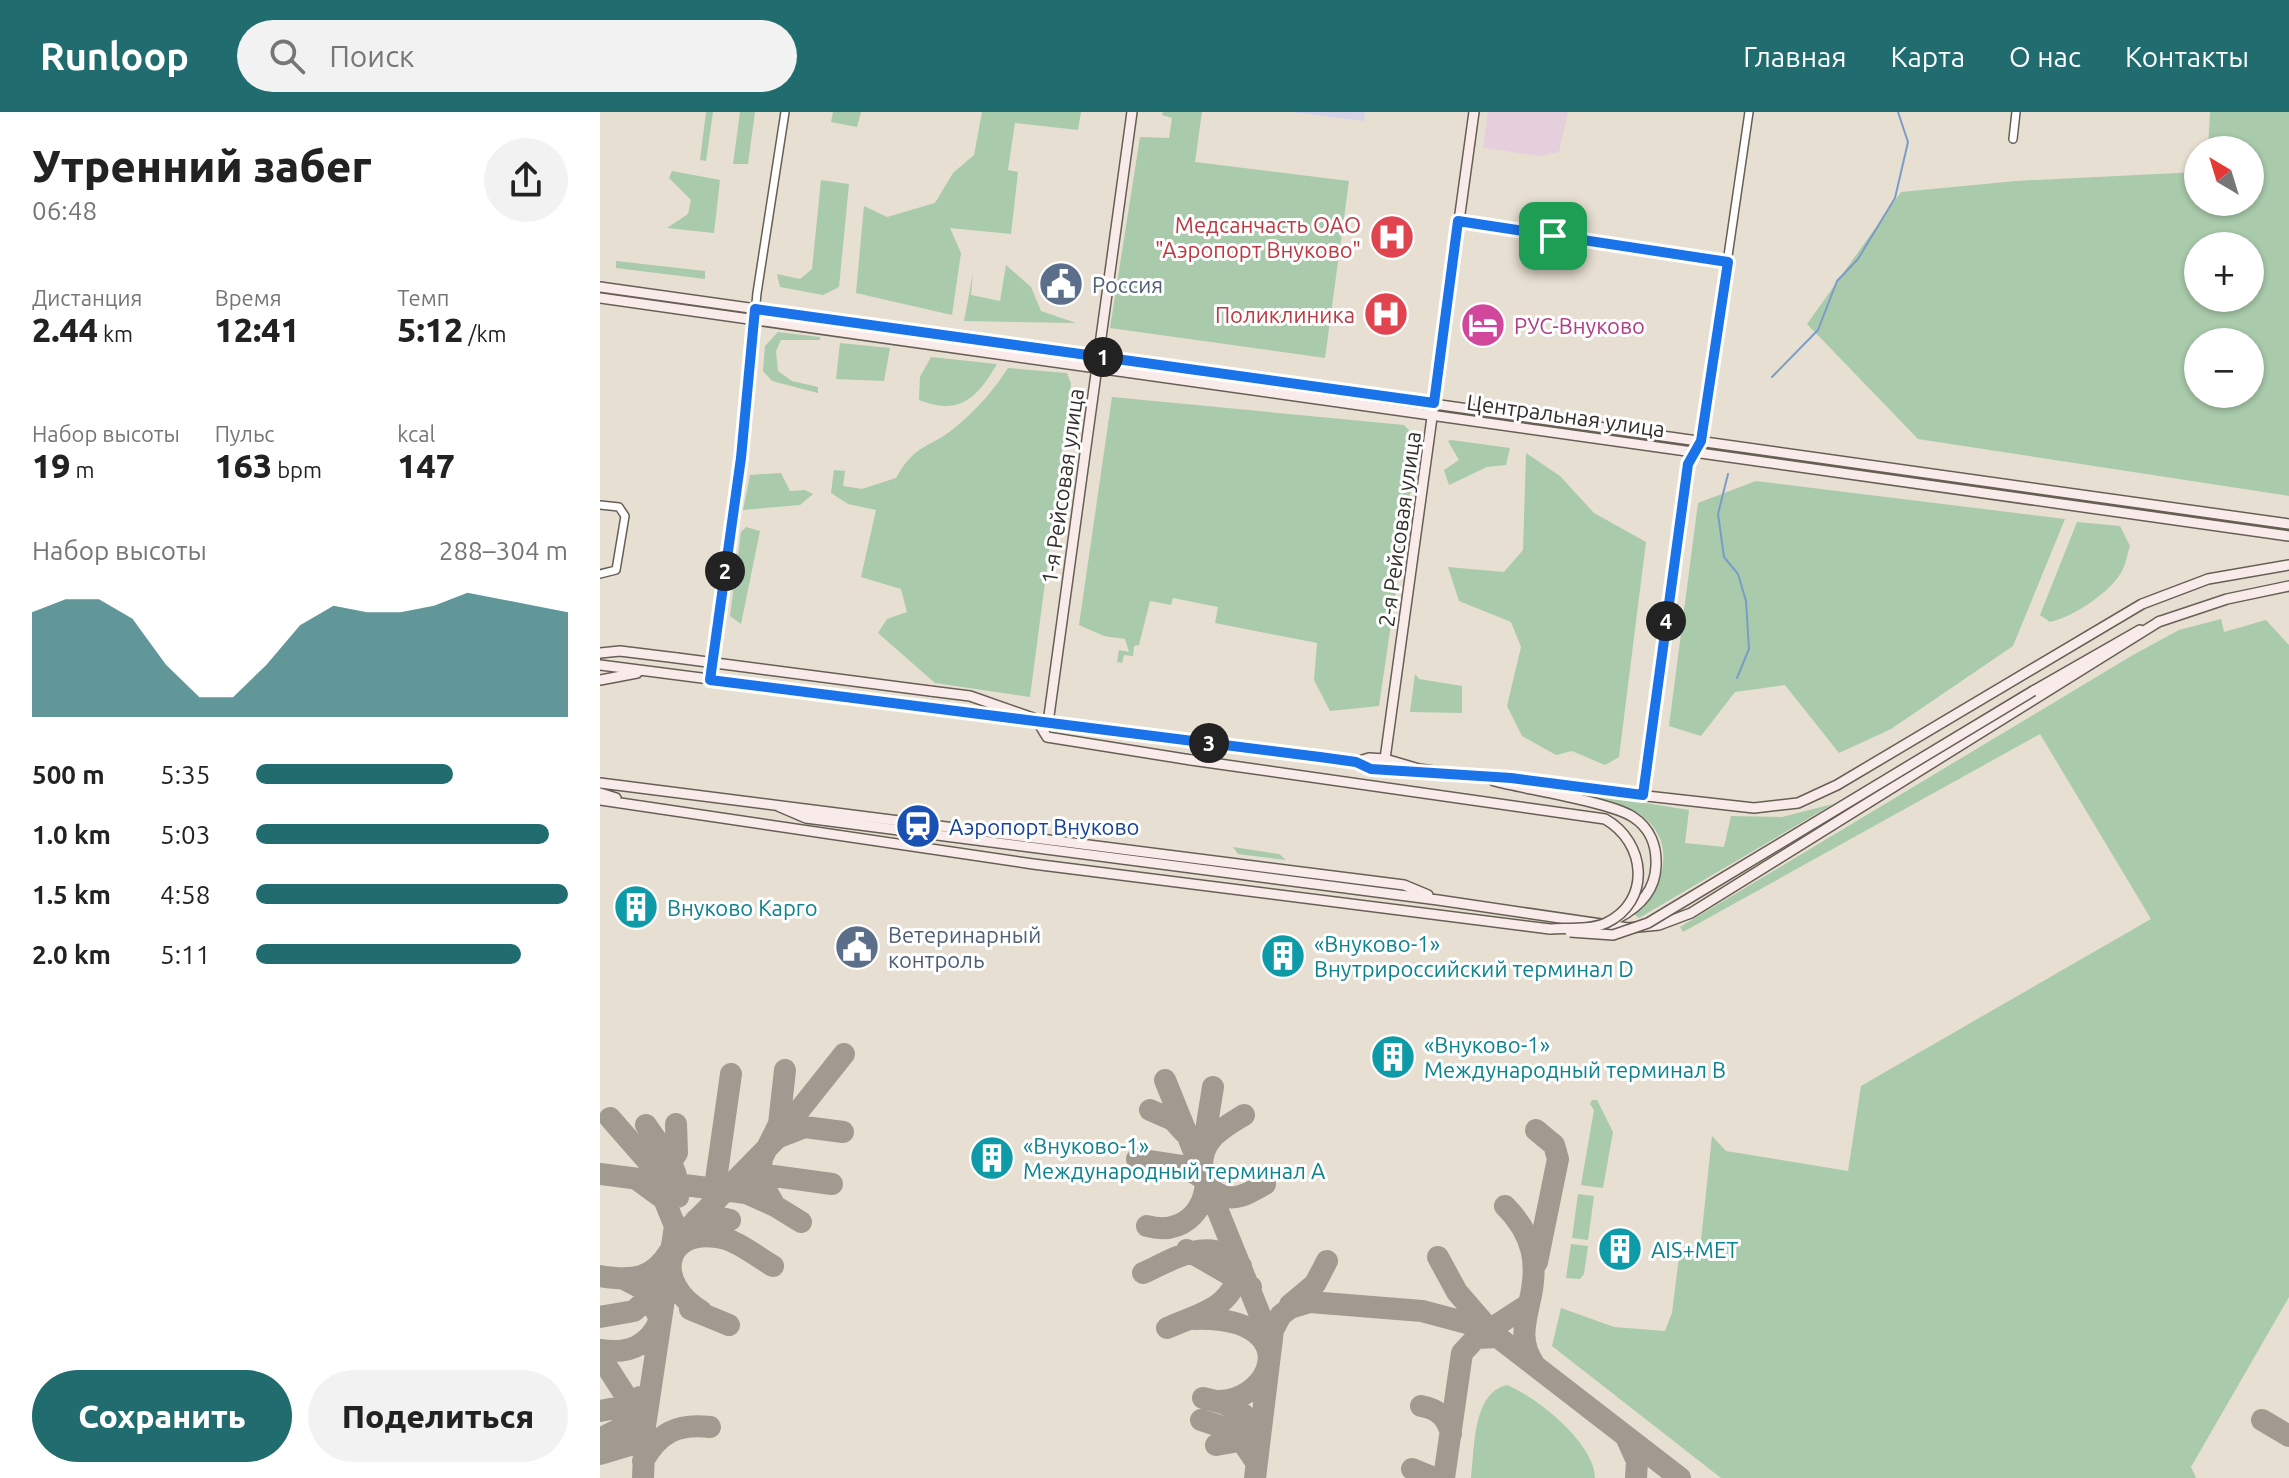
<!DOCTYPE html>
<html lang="ru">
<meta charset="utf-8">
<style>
:root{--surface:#fff;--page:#f2f2f2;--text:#222;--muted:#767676;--accent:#206c6f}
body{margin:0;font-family:Ubuntu,sans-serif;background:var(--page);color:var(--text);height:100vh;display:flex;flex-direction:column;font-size:30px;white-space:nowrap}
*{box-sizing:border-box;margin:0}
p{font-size:26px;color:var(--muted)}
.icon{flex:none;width:44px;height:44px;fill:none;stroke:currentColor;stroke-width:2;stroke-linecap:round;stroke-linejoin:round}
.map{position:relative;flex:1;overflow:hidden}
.side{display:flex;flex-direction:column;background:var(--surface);width:600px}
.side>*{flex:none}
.needle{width:52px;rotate:322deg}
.controls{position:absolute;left:1584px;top:24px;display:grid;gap:16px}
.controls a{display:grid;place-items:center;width:80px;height:80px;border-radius:50%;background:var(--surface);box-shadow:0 2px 6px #0004;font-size:40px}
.pin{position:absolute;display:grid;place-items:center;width:68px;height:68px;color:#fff;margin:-34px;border-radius:16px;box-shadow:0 4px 12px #0006}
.km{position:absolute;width:40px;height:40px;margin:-20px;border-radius:50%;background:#222;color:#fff;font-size:22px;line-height:40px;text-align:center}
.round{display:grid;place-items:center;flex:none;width:84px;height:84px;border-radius:42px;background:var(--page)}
.head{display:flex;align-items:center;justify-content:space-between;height:136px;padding:0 32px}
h1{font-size:44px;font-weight:800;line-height:60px}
.stats{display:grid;grid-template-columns:repeat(3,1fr);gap:12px;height:136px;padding:8px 32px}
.stats div{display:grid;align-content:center}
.stats b{font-size:34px;font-weight:800}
.stats small{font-size:22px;font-weight:400}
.stats p{font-size:22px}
.chart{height:224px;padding:16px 32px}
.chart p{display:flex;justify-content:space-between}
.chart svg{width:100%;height:144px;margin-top:8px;fill:var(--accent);opacity:.7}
.button{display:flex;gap:16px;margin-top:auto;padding:16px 32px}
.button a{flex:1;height:92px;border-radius:48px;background:var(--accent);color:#fff;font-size:32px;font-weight:800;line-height:92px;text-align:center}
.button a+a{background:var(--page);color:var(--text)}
ul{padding:0 32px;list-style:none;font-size:26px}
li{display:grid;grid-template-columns:128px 96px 1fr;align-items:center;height:60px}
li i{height:20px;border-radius:10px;background:var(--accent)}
header{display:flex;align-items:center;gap:48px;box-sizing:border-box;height:112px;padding:0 40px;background:var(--accent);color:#fff}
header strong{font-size:38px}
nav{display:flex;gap:44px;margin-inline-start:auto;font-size:28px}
.search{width:560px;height:72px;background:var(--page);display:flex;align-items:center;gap:20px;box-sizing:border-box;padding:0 28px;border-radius:44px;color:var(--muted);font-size:30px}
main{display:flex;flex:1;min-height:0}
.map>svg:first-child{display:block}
.commercial{fill:#d6d3e9}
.education{fill:#e5cfdc}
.green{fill:#a9caab;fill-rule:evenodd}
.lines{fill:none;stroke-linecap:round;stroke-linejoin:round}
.stream{stroke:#7a9dc6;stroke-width:2}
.taxiway{stroke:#a09a90;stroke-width:22}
.street-casing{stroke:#665f54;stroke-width:10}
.secondary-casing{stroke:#665f54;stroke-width:12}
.street{stroke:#fff;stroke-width:7}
.secondary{stroke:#faebeb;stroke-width:9}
.secondary-bridge-casing{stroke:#665f54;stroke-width:12;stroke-linecap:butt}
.secondary-bridge{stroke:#faebeb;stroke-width:9}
.route-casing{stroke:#fff;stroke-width:16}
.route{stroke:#1a73e8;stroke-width:10}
.labels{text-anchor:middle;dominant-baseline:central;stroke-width:6;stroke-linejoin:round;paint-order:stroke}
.health-label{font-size:22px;fill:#be3a42;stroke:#fff;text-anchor:end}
.service-label{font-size:22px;fill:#4e5e75;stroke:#fff;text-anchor:start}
.hotel-label{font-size:22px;fill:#b23c85;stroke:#fff;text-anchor:start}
.street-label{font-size:22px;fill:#322f2a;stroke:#fff}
.transit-label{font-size:22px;fill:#164399;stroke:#fff;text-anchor:start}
.culture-label{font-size:22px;fill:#0d838f;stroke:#fff;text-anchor:start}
</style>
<header>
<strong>Runloop</strong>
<div class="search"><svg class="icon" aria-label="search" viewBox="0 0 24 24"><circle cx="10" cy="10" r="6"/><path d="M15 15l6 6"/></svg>Поиск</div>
<nav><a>Главная</a><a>Карта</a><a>О нас</a><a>Контакты</a></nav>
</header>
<main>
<section class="side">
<div class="head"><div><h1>Утренний забег</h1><p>06:48</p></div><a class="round"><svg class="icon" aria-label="share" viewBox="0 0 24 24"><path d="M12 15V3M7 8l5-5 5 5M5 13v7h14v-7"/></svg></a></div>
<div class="stats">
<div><p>Дистанция</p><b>2.44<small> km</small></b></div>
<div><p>Время</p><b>12:41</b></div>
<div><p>Темп</p><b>5:12<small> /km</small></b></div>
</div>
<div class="stats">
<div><p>Набор высоты</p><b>19<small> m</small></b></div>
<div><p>Пульс</p><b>163<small> bpm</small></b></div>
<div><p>kcal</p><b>147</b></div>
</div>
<div class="chart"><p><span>Набор высоты</span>288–304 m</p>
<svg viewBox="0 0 160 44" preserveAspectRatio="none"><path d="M0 44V12L10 8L20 8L30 14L40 28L50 38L60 38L70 28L80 16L90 10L100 12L110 12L120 10L130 6L140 8L150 10L160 12V44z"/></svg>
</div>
<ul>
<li><b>500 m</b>5:35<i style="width:63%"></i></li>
<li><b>1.0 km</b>5:03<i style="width:94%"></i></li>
<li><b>1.5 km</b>4:58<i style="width:100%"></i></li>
<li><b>2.0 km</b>5:11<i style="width:85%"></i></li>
</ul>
<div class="button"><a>Сохранить</a><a>Поделиться</a></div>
</section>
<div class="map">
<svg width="1689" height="1366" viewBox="0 0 1689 1366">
<rect width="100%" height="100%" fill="#e7dfd2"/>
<path class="commercial" d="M 691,0 L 765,0 L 764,9 Z"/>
<path class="education" d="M 888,0 L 968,0 L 959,40 L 940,44 L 883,36 Z"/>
<path class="green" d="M 106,0 L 113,0 L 106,49 L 100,48 Z
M 140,0 L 155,0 L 148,52 L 133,52 Z
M 233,0 L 261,0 L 257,15 L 231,10 Z
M 382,0 L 481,0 L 478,18 L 415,11 L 408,58 L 418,60 L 411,122 L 350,116 L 361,141 L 352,203 L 256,181 L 264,94 L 287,105 L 335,91 L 353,61 L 374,43 Z
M 563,0 L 602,0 L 595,50 L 749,69 L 725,246 L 510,216 L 540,25 L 569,26 L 572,6 L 562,3 Z
M 1610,0 L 1689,0 L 1689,384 L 1318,327 L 1207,212 L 1301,80 L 1416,69 L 1598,60 L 1598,90 L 1650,90 L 1650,38 L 1608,38 ZM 1598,134 L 1650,134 L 1650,186 L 1598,186 ZM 1598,230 L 1650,230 L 1650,282 L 1598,282 Z
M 72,59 L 120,68 L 114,121 L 67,116 L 88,102 L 91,88 L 69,66 Z
M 221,68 L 249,72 L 239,175 L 223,183 L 180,175 L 177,162 L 200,167 L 212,157 Z
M 16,149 L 105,159 L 105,167 L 16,156 Z
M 406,153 L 431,175 L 441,199 L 476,211 L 364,209 L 373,161 L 371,183 L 400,189 Z
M 178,220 L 220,225 L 220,228 L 181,228 L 176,239 L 178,259 L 192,269 L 218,275 L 218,281 L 172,269 L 163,259 L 165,234 Z
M 240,231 L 290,236 L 284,269 L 236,267 Z
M 331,245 L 397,252 C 377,286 360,304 319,288 L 320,265 Z
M 408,256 L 467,261 L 471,272 L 430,585 L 335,571 L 278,521 L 287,507 L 307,500 L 301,477 L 261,465 L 276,398 L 248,392 L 231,381 L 234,358 L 245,359 L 243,374 L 262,377 L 296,366 C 316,330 330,337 357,314 C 377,297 394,278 408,256 Z
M 512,285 L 804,313 L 818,328 L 779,594 L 730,599 L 714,568 L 717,531 L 615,511 L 618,495 L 573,486 L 571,493 L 550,489 L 539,533 L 534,534 L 533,544 L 524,543 L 522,551 L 517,550 L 519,538 L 529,540 L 525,527 L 504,524 L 479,513 Z
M 851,328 L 910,336 L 906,353 L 887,355 L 849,373 L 844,358 L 859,348 L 848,329 Z
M 926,341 L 960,364 L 994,401 L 1046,430 L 1019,645 L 1005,653 L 972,639 L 956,643 L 922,624 L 907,594 L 921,535 L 911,510 L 859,489 L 848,455 L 904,460 L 923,438 Z
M 181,361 L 190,379 L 205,378 L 213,382 L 200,393 L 143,398 L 150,363 Z
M 1156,369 L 1465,407 L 1413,534 L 1291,617 L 1239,641 L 1185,573 L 1135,580 L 1101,624 L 1069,614 L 1098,391 Z
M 1477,410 L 1520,414 L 1530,434 C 1527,442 1526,452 1522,459 C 1511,480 1473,505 1450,510 L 1440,503 Z
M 146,415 L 160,419 L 141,512 L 130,504 L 141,420 Z
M 1621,507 L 1624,520 L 1666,508 L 1689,533 L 1689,1185 L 1591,1355 L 1596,1366 L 1121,1366 L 952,1234 L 961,1196 L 1014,1215 L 1065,1219 L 1072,1201 L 1080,1137 L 1100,1138 L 1112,1024 L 1126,1039 L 1248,1059 L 1261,974 L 1551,807 L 1440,622 L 1083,820 L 1080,815 L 1533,543 L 1579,518 Z
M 815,562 L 819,567 L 862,574 L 862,601 L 810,600 Z
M 989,682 L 1089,698 L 1085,731 L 1124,735 L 1131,704 L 1182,705 L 1233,692 L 1039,806 L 1034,802 C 1065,776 1079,728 1038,701 C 1025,692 1006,690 990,686 Z
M 633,735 L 679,742 L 686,748 L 638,742 Z
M 992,988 L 997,988 L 1013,1020 L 1003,1076 L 981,1073 L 994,998 L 990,992 Z
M 978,1082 L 994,1084 L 988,1128 L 972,1126 Z
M 971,1132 L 988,1134 L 984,1162 L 980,1167 L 966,1166 Z
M 907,1273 C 937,1285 995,1332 995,1366 L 871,1366 C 875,1337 872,1281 907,1273 Z"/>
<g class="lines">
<path class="stream" d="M 1172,265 L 1218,218 L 1237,169 L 1258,147 L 1295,86 L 1308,30 L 1298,0
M 1128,362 L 1118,402 L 1124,445 L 1138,462 L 1146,489 L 1149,537 L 1137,566"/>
<path class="taxiway" d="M 185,958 L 179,1012 L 162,1046 L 160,1068 L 175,1094 L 201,1110
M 565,968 L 671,1230
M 550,998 L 573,1008 L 584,1020
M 10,1006 L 52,1054 L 76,1069
M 46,1013 C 61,1036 81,1056 78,1085
M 936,1018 L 954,1033 L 958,1047 L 937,1150
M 179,1025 L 205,1015 L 243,1020
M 603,1037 L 613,975
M 537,1047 L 583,1054 L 606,1068 C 605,1102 580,1123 547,1114
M 65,1058 L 77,1041 L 76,1012
M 602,1058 C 600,1028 621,1017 644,1003
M 0,1062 L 146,1081 L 175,1094
M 146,1064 L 160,1062 L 232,1072
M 38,1068 L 64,1087 L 75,1114 L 45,1314 L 43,1366
M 608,1074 C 628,1094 644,1084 665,1072
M 113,1089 L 131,962
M 96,1108 L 112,1104 L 130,1108
M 72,1133 L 178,1025 L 244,942
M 587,1138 L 651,1175
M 838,1145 L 857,1180 L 889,1217
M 543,1161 C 576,1146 611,1122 641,1154 C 632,1197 603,1200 567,1216
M 0,1164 C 32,1169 52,1168 70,1139
M 929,1192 C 924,1215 920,1231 934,1252
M 690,1193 L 715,1172 L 727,1149
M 90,1197 L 129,1213
M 101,1199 C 55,1172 62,1117 117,1125 C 136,1127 157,1145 173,1154
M 0,1205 L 34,1199 L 60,1175
M 594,1207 C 609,1206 630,1208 644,1214 C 692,1235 663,1288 619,1289
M 880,1224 L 929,1192 C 939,1152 934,1123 905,1094
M 0,1238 C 28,1242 48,1235 60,1208 L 47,1179 L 26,1168
M 0,1244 L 45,1314 L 30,1333 L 0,1342
M 603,1286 C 632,1292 654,1301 658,1333
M 821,1294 C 838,1297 847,1305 851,1322
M 0,1299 L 27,1294 L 40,1285
M 601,1308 L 635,1319 L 654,1347
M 1662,1308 L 1689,1324
M 0,1327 L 31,1311 L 47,1293
M 1027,1327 L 1037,1349 L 1036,1366
M 616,1333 L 633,1330 L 650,1318
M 43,1349 C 59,1321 77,1311 110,1315
M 812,1357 L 834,1366
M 655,1366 L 673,1218 L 681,1203 L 690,1196 L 710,1190 L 822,1199 L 886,1216 L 1080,1366
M 844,1366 L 862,1241 L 876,1226 L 899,1225"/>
<g class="street-casing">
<path id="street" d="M 1413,27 L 1416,0
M 858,109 L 1128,150
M 1101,329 L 1149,0
M 0,393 L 19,395 L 25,404 L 16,458 L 0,462
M 110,568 L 141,346 L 157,181 L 185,0"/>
</g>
<g class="secondary-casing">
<path id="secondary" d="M 0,175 L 1689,412
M 0,186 L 1689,424
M 1558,510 L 1627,487 L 1689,474
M 0,541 L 20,539 L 77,546
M 0,553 L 720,645 C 750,649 776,658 807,657
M 0,568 L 37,561
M 330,579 L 370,584 L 433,606
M 1433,579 L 1540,518
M 438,610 L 447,625 L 591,648
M 448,611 L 532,0
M 785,647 L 874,0
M 756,650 L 769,646 L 785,647 L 819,657 L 877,665 L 1154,696 L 1198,691 L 1237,673 L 1542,492 L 1608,467 L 1689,453
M 894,669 C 925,677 1010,690 1033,705 C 1050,716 1057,734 1056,754 C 1055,779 1039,795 1018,806
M 0,671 L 804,773 L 828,783
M 0,681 L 16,686
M 1043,683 L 1087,358 L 1096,336
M 0,688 L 433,752 L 950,817
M 178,694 L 206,706 L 838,788 L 1028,816 L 1059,813 L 1091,801 L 1560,509"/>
</g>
<use href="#street" class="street"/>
<use href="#secondary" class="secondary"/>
<g class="secondary-bridge-casing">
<path id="secondary-bridge" d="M 77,546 L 330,579
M 591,648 L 1005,707 C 1046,730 1052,789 1006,811 C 990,818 968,816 950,817
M 970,820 L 1013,823 L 1048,811 L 1433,579"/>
</g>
<use href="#secondary-bridge" class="secondary-bridge"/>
</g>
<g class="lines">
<g class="route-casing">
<path id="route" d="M 858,109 L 1128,150 L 1101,329 L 1088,352 L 1043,683 L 911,666 L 771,657 L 756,650 L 720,645 L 110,568 L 141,346 L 155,197 L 834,291 Z"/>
</g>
<use href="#route" class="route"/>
</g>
<defs>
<g id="hospital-disc" transform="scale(2.3)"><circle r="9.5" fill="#e0444e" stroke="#fff"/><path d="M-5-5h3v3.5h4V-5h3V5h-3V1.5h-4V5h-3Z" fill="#fff"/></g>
<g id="civic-disc" transform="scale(2.3)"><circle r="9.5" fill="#5c6f8a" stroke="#fff"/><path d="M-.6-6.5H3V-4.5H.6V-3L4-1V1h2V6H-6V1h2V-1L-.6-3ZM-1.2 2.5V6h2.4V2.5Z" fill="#fff"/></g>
<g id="hotel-disc" transform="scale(2.3)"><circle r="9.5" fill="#d1479c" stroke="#fff"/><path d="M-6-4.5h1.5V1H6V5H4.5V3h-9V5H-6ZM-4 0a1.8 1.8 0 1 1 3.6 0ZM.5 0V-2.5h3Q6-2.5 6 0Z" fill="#fff"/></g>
<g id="station-disc" transform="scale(2.3)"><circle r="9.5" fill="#1a4fb4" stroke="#fff"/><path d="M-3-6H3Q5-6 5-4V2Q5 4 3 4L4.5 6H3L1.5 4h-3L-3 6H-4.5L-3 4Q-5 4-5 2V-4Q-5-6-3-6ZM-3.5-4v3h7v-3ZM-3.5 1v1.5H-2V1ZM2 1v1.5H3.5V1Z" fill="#fff"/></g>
<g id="building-disc" transform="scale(2.3)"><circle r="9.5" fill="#0f9aa8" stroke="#fff"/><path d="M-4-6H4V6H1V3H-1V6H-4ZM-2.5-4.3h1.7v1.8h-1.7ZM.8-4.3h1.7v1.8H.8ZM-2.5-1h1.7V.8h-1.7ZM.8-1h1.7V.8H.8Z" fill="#fff"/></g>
</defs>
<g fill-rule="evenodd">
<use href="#hospital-disc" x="792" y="125"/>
<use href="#civic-disc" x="461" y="172"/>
<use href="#hospital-disc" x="786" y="202"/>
<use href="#hotel-disc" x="883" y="213"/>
<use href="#station-disc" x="318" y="714"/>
<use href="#building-disc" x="36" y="795"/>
<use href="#civic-disc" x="257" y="835"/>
<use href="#building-disc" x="683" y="844"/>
<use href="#building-disc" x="793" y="945"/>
<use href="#building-disc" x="392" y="1046"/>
<use href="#building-disc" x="1020" y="1137"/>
</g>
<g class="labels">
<g class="health-label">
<text x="761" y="112">Медсанчасть ОАО<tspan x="761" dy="25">"Аэропорт Внуково"</tspan></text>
<text x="755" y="202">Поликлиника</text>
</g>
<g class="service-label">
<text x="492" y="172">Россия</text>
<text x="288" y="822">Ветеринарный<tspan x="288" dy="25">контроль</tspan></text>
</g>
<g class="hotel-label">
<text x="914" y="213">РУС-Внуково</text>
</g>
<g class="street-label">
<text transform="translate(966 303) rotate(8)">Центральная улица</text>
<text transform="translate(462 374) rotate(-82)">1-я Рейсовая улица</text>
<text transform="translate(799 417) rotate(-82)">2-я Рейсовая улица</text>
</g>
<g class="transit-label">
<text x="349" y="714">Аэропорт Внуково</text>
</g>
<g class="culture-label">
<text x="67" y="795">Внуково Карго</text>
<text x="714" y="831">«Внуково-1»<tspan x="714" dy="25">Внутрироссийский терминал D</tspan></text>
<text x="824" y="932">«Внуково-1»<tspan x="824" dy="25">Международный терминал B</tspan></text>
<text x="423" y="1033">«Внуково-1»<tspan x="423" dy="25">Международный терминал А</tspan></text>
<text x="1051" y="1137">AIS+MET</text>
</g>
</g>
</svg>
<div class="controls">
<a><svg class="needle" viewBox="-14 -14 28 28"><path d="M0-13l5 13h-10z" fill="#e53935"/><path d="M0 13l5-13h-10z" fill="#767676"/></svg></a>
<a>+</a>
<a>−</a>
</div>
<div class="pin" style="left:953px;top:124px;background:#1e9e55"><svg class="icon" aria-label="arrive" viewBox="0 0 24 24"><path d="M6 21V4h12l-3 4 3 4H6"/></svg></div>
<b class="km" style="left:503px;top:245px">1</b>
<b class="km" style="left:125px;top:459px">2</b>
<b class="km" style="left:609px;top:631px">3</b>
<b class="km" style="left:1066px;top:509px">4</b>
</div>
</main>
